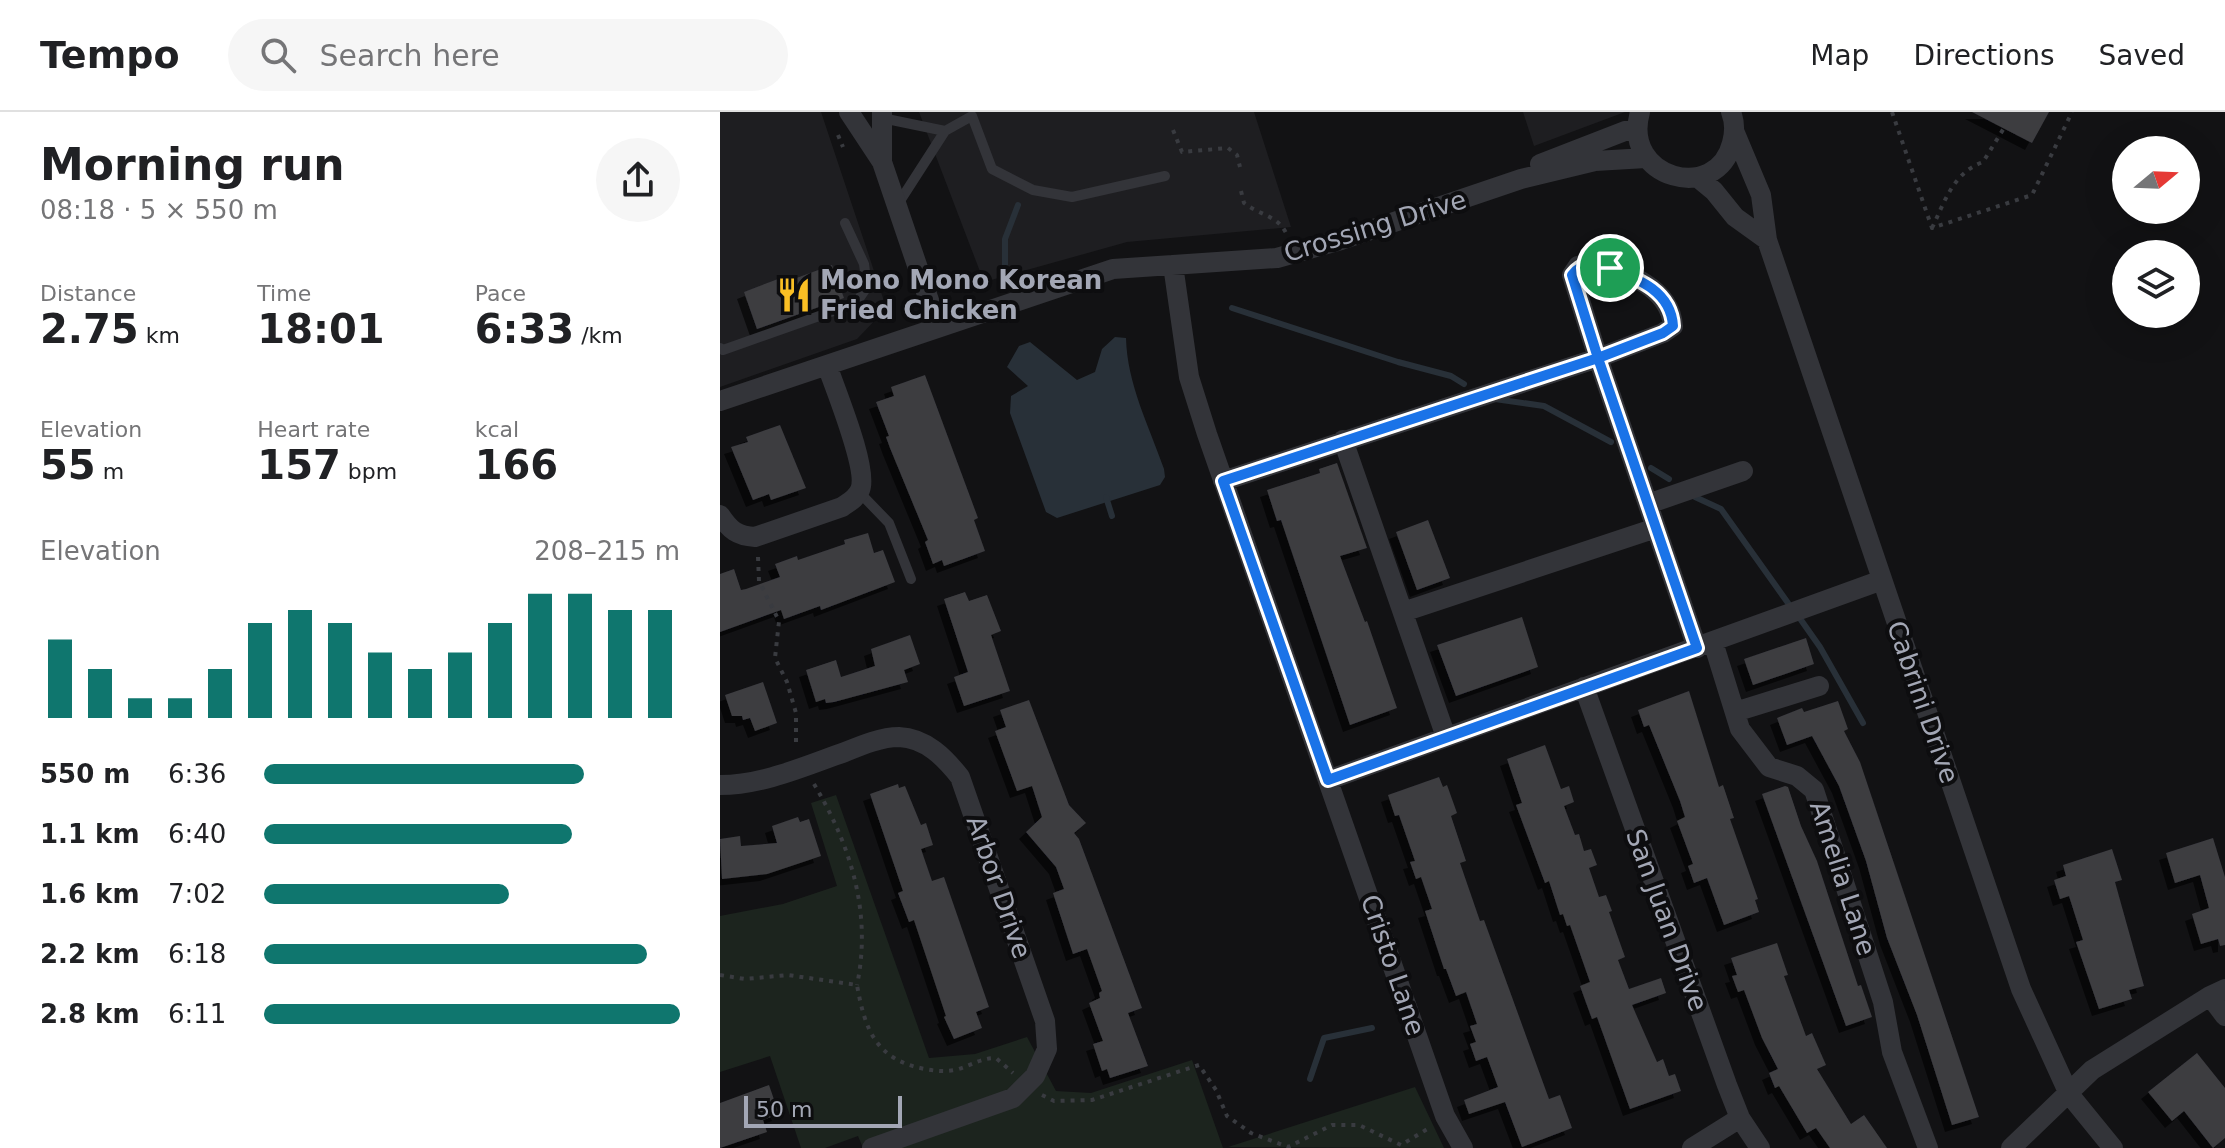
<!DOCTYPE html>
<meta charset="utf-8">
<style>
:root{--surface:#fff;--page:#f6f6f6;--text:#202124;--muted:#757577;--line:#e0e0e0;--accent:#0f766e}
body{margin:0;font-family:"DejaVu Sans",sans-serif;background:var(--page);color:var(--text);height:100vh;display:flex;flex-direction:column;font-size:30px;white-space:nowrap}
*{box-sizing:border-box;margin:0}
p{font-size:26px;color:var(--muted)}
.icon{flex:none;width:44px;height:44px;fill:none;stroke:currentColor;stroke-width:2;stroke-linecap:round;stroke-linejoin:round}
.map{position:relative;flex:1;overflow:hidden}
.side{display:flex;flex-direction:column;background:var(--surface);width:720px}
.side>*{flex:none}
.needle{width:52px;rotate:71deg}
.controls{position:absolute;left:1392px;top:24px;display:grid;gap:16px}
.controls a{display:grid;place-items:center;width:88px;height:88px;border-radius:50%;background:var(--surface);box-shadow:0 8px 32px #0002;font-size:40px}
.scale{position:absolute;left:24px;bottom:20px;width:158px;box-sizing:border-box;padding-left:8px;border:4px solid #a3a7b5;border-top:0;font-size:22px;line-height:28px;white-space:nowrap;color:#a3a7b5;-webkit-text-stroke:6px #0d0d0f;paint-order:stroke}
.pin{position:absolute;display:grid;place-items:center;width:68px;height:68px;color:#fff;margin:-34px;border:4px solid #fff;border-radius:50%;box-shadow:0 2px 8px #0007}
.round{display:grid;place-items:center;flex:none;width:84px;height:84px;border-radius:42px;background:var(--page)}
.head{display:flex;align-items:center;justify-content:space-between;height:136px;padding:0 40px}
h1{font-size:44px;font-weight:700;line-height:60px}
.metrics{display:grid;grid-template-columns:repeat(3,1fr);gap:12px;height:136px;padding:8px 40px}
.metrics div{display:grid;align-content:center}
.metrics b{font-size:40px;font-weight:700}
.metrics small{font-size:22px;font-weight:400}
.metrics p{font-size:22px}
.chart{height:224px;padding:16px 40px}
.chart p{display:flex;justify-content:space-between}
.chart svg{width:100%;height:144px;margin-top:8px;stroke:var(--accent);stroke-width:6}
ul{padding:0 40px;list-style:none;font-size:26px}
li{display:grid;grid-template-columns:128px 96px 1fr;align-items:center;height:60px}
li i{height:20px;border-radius:10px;background:var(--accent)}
header{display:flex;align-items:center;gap:48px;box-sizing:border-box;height:112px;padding:0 40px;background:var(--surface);border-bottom:2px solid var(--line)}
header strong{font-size:38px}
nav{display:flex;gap:44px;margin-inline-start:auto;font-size:28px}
.search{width:560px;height:72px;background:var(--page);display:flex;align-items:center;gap:20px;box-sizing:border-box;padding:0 28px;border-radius:44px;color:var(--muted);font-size:30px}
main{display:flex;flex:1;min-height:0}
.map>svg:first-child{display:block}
.built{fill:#1e1e21}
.green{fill:#1c241e}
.water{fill:#283038}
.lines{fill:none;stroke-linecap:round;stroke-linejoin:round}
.stream{stroke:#283038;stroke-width:6}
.building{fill:#3c3c41;filter:url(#shadow)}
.path{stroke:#393b40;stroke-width:4;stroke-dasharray:4 6;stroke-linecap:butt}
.service{stroke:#333439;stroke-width:10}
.minor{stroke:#333439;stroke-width:20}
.route-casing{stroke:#fff;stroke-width:16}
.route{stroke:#1a73e8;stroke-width:10}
.labels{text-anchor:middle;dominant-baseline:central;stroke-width:8;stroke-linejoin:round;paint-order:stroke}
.street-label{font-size:26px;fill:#a3a7b5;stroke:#0d0d0f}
.poi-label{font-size:26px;font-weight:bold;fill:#a3a7b5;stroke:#0d0d0f;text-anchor:start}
</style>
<header>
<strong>Tempo</strong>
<div class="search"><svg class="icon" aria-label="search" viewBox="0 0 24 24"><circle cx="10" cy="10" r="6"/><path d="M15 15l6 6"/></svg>Search here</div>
<nav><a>Map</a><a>Directions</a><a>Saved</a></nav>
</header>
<main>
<section class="side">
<div class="head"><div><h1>Morning run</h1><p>08:18 · 5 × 550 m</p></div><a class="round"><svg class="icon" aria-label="share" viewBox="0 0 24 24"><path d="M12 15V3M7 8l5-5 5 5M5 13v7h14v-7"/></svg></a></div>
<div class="metrics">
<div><p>Distance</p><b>2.75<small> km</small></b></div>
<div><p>Time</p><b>18:01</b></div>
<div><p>Pace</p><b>6:33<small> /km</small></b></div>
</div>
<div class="metrics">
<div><p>Elevation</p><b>55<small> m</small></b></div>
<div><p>Heart rate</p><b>157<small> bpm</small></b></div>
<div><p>kcal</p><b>166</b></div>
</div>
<div class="chart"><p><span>Elevation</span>208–215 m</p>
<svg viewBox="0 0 160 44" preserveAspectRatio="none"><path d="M5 44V20M15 44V29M25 44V38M35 44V38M45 44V29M55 44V15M65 44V11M75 44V15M85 44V24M95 44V29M105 44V24M115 44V15M125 44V6M135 44V6M145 44V11M155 44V11"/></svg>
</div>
<ul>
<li><b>550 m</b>6:36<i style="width:77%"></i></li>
<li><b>1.1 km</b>6:40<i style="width:74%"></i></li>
<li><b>1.6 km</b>7:02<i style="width:59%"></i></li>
<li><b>2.2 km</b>6:18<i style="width:92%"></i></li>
<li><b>2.8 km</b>6:11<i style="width:100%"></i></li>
</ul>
</section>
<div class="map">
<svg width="1505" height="1036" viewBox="0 0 1505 1036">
<defs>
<filter id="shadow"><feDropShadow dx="-7" dy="7" stdDeviation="0" flood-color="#0009"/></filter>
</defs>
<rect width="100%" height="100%" fill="#121214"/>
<path class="built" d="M 0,0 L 101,0 L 165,192 L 161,202 L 137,227 L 0,275 Z
M 199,0 L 534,0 L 571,115 L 407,130 L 264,170 Z
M 803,0 L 905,0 L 814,34 Z"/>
<path class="green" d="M 116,683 L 209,946 L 255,942 L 307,925 L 336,979 L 371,981 L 472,948 L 503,1036 L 143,1036 L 138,1024 L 105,1036 L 81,1036 L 50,944 L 0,960 L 0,804 L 63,792 L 117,774 L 91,691 Z
M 695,975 L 724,1036 L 508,1035 Z"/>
<path class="water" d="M 395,225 L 406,226 C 407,272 429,314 444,357 L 445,365 L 440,373 L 337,406 L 326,400 L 290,301 L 291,284 L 308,274 L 287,255 L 299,234 L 310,230 L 357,268 L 375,260 L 382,237 Z"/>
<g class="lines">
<path class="stream" d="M 285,153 L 285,127 L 298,93
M 512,196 L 678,250 L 731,264 L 744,272
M 775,287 L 824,294 L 891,330
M 931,356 L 949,367
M 386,385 L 392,404
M 975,385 L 1001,397 L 1068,491
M 1081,508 L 1100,535 L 1143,611
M 590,967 L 604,926 L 652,916"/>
</g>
<path class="building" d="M 1252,0 L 1329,0 L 1312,31 Z
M 112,153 L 124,186 L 37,217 L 24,180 L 58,167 L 60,172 Z
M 205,263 L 258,406 L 254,408 L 265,439 L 224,454 L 222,448 L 213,452 L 205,430 L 208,428 L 170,336 L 166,325 L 169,324 L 156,290 L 174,284 L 171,275 Z
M 60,313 L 86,376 L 51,388 L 49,382 L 33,388 L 11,335 L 28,330 L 26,325 Z
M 617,351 L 647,436 L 620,444 L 645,510 L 647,509 L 677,596 L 630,613 L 561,408 L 557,409 L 547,378 L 600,361 L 599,357 Z
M 708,408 L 730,466 L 697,478 L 676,420 Z
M 148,421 L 154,441 L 163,438 L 175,470 L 101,498 L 100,494 L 64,507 L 61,498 L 0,520 L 0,462 L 14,457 L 21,478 L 26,477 L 60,465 L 55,452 L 77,444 L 78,448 L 125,432 L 124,428 Z
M 245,480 L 249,489 L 267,483 L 281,519 L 271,523 L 290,579 L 244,594 L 234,565 L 248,560 L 224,487 Z
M 802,505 L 818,555 L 736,584 L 717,533 Z
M 190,523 L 200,552 L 184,558 L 188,570 L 114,590 L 106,591 L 105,587 L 96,590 L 86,558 L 116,548 L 121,565 L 155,554 L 151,537 Z
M 1086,526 L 1094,552 L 1033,573 L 1024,547 Z
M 43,570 L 57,611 L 35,619 L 30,606 L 23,608 L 22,604 L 12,604 L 5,583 Z
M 969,579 L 999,675 L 1003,673 L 1014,706 L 1010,707 L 1038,787 L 1035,788 L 1039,800 L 1004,813 L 987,766 L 974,771 L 968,754 L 973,752 L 957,709 L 965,705 L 960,689 L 929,613 L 924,615 L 918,598 Z
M 309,588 L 349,693 L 366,711 L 354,721 L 359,727 L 422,896 L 408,901 L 428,954 L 390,966 L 387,957 L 382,959 L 373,932 L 383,929 L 369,891 L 380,886 L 379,881 L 382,879 L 367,837 L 353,842 L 333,781 L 344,777 L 336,755 L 306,720 L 322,705 L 312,674 L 297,679 L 275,619 L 286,615 L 280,598 Z
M 1118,589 L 1128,617 L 1124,619 L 1140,650 L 1259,1005 L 1232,1013 L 1197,903 L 1167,826 L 1146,749 L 1119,674 L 1092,624 L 1067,633 L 1057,606 L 1082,596 L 1084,600 Z
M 825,633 L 841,677 L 849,674 L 854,690 L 844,694 L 855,723 L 859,722 L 864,739 L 871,737 L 877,753 L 869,756 L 879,785 L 886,783 L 892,799 L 889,800 L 905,845 L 898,848 L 909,877 L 941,866 L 946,881 L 912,893 L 937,950 L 943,947 L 949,964 L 955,962 L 961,979 L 910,997 L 877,905 L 872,907 L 860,874 L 870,870 L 850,813 L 847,814 L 843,802 L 840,803 L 829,769 L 825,771 L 796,693 L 802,691 L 787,647 Z
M 719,665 L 723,675 L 727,673 L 737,701 L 731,704 L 746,749 L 740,751 L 760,809 L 764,808 L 829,987 L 840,983 L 852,1016 L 802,1035 L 785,990 L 749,1002 L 744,988 L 778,975 L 767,945 L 756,949 L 750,932 L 756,930 L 750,914 L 757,912 L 746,880 L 736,884 L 726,857 L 724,857 L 705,799 L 712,797 L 701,765 L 696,767 L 690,750 L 695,749 L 679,703 L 675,704 L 668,683 Z
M 178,672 L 179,676 L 185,674 L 201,713 L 206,711 L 213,733 L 201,737 L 212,769 L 224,765 L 269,895 L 256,900 L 262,916 L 234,927 L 224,905 L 226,904 L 194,808 L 189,810 L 178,781 L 183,779 L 150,682 Z
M 1065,674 L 1068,675 L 1081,714 L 1097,749 L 1138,874 L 1141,873 L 1152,905 L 1126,914 L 1042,682 Z
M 78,705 L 80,710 L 89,707 L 101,744 L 47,762 L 2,767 L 0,727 L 20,724 L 21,734 L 57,731 L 52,714 Z
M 1493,726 L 1505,765 L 1505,833 L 1500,834 L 1498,827 L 1481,832 L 1472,802 L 1489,796 L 1480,763 L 1455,771 L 1446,741 Z
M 1392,737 L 1402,768 L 1395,770 L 1424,874 L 1409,878 L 1412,887 L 1379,897 L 1356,830 L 1363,828 L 1349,784 L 1340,787 L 1334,768 L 1346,764 L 1343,753 Z
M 1057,831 L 1068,863 L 1064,864 L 1086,924 L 1092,921 L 1106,953 L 1097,957 L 1131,1012 L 1144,1003 L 1167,1036 L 1110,1036 L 1096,1016 L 1087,1021 L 1059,974 L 1055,976 L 1049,961 L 1058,957 L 1042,926 L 1024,878 L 1018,880 L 1012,864 L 1017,863 L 1011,846 Z
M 1477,941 L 1505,976 L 1505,1026 L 1493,1036 L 1464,999 L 1452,1009 L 1428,980 Z
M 49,973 L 59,1002 L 43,1008 L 47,1020 L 0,1036 L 0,991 Z"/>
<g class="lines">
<path class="path" d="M 1172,0 L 1212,116 L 1312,83 L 1352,0
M 453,18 L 462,40 L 508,36 L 517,43 L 520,55
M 118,23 L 123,35
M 521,79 L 524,91 C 539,103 557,103 566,121
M 1212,116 C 1225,89 1233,61 1263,50 L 1284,16
M 38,445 L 39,469 L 59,509 L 55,546 L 67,570 L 76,601 L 76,633
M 94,672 C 131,734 152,801 137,873
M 0,863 L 25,867 L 68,863 L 137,873 C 145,918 156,948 205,957 C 215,959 225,960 235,958 C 251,954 260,946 276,946 L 293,961
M 322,983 L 334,989 L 372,988 L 479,953 L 496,978 L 507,1004 L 531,1021 L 568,1035 L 612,1013 L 639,1013 L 681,1033 L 709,1016"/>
<path class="service" d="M 162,6 L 225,19
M 178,92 L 225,19 L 252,4 L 272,57 L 313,78 L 352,85 L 445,64
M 0,236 L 3,238 L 136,191 L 147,175 L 144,152 L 125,111
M 139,380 L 169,411 L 191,467"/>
<path class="minor" d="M 129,0 L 162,50 L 218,215
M 162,0 L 162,50
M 920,0 C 901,67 997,92 1012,31 C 1015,20 1015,10 1011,0
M 1015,21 L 1041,83 L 1047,128 L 1301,877 L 1349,982 L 1393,1036
M 820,52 L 905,19 L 916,18
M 977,65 L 994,79 L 1015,105 L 1047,128
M 874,152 C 907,160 950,175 953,214 L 943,221 L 878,246 L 852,163 L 858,154 Z
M 453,153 L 469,265 L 487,322 L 725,1004 L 743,1036
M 0,289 L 393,157 L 557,146 L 621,128 L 801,67 L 875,49 L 926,46
M 623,328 L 726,625
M 503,369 L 878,246 L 977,536
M 928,392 L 1023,359
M 0,403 C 10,418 17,424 35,425 L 122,395 C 129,390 136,387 140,378 C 149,358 115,277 107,253
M 683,500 L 936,416
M 993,530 L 1020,617 L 1049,655 L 1077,664 L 1094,678 L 1163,890 L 1172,940 L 1208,1036
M 864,575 L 1007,973 L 1020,1006 L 1040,1036
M 1015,600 L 1099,574
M 608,668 L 1162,468
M 0,673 C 43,673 85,654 125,640 C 142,633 161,625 179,625 C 206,626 225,646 240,665 L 325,909 L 327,937 L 315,964 L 293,986 L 152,1036
M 1490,884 L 1505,904
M 972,1036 L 1020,1006
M 1291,1036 L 1372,958 L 1490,884 L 1505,877"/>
</g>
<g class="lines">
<g class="route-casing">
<path id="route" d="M 890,156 C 874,152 863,149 852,163 L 878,246 L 503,369 L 608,668 L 977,536 L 878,246 L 943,221 L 953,214 C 951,179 918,167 890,156"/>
</g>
<use href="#route" class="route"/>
</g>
<defs>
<g id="restaurant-bare" transform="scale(2.76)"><path d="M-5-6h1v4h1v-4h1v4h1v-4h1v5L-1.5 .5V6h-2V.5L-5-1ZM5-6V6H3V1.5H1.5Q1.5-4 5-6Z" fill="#fabf24" stroke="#0d0d0f" stroke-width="2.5" paint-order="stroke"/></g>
</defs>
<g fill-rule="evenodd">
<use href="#restaurant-bare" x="74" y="183"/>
</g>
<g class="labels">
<g class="street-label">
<text transform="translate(655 114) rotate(-17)">Crossing Drive</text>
<text transform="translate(1203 590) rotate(71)">Cabrini Drive</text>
<text transform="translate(1123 766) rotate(72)">Amelia Lane</text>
<text transform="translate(279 775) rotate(71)">Arbor Drive</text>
<text transform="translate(947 808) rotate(70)">San Juan Drive</text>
<text transform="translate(673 853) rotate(71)">Cristo Lane</text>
</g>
<g class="poi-label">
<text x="100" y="168">Mono Mono Korean<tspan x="100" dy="30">Fried Chicken</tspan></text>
</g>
</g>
</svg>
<div class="controls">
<a><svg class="needle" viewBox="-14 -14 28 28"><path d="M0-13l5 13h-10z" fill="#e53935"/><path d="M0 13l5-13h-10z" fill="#757577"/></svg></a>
<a><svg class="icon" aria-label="layers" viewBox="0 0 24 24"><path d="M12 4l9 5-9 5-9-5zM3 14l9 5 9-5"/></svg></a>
</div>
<div class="scale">50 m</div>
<div class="pin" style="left:890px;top:156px;background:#1e9e55"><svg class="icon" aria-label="arrive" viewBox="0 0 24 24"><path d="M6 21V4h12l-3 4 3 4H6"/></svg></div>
</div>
</main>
